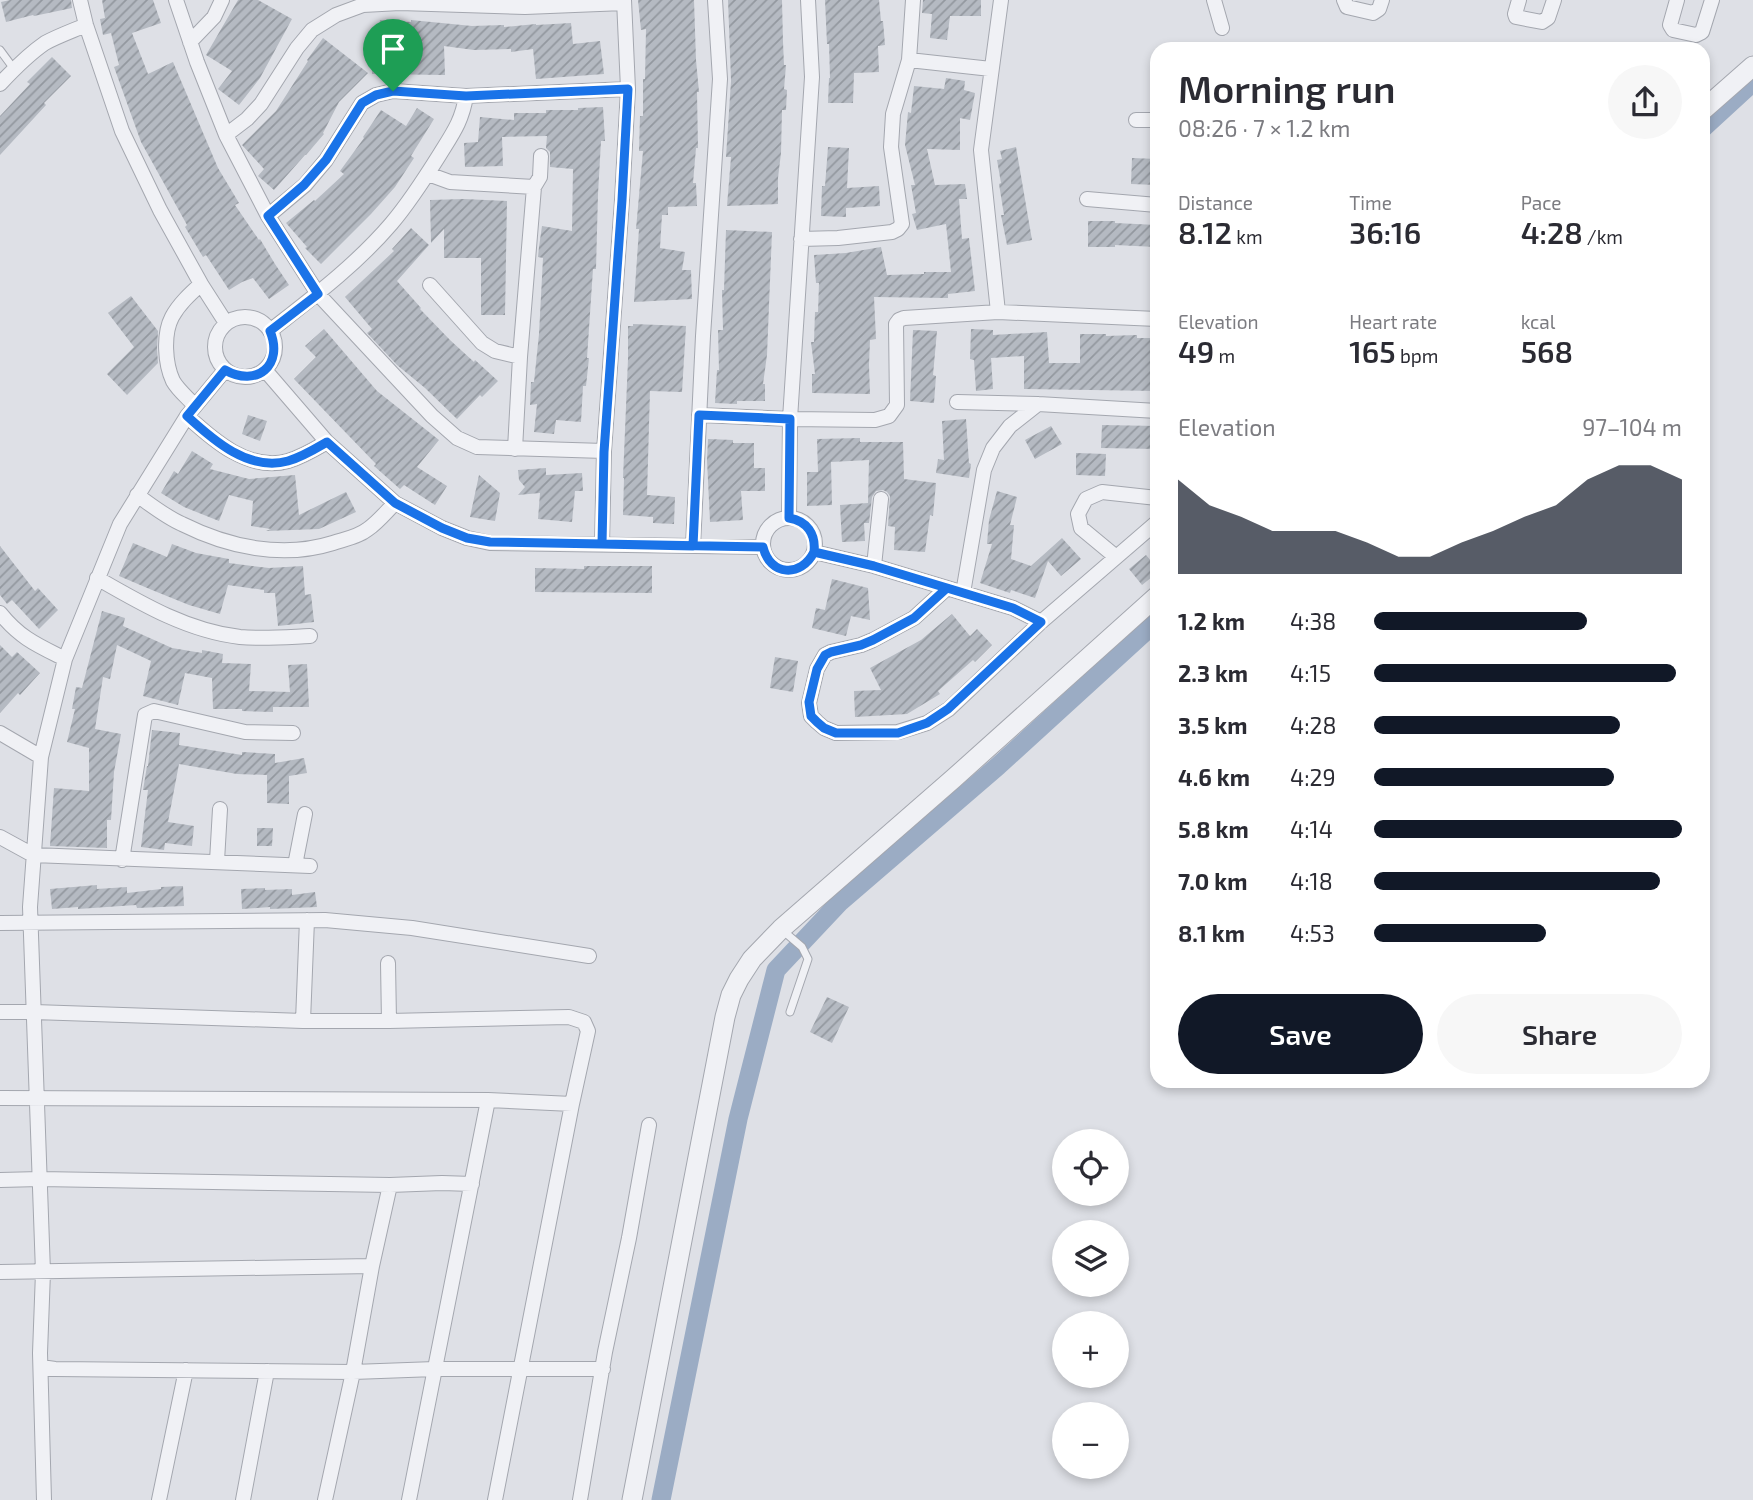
<!DOCTYPE html>
<meta charset="utf-8">
<style>
:root{--surface:#fff;--page:#f7f7f7;--text:#2b2b33;--muted:#7c7c81;--accent:#111827}
body{margin:0;font-family:"Exo 2",sans-serif;background:var(--page);color:var(--text);height:100vh;display:flex;flex-direction:column;font-size:26px;white-space:nowrap}
*{box-sizing:border-box;margin:0}
p{font-size:23px;color:var(--muted)}
.icon{flex:none;width:38px;height:38px;fill:none;stroke:currentColor;stroke-width:2;stroke-linecap:round;stroke-linejoin:round}
.map{position:relative;flex:1;overflow:hidden}
.panel{position:absolute;left:1150px;top:42px;width:560px;height:1046px;display:flex;flex-direction:column;background:var(--surface);border-radius:21px;box-shadow:0 4px 10px #0003}
.panel>*{flex:none}
.buttons{position:absolute;left:1052px;top:1129px;display:grid;gap:14px}
.buttons a{display:grid;place-items:center;width:77px;height:77px;border-radius:50%;background:var(--surface);box-shadow:0 4px 10px #0003;font-size:35px}
.pin{position:absolute;display:grid;place-items:center;width:60px;height:60px;color:#fff;margin:-72px -30px;border-radius:50% 50% 50% 0;rotate:-45deg;box-shadow:0 0 7px #0007}
.pin .icon{rotate:45deg}
.round{display:grid;place-items:center;flex:none;width:74px;height:74px;border-radius:37px;background:var(--page)}
.headline{display:flex;align-items:center;justify-content:space-between;height:119px;padding:0 28px}
h1{font-size:38px;font-weight:600;line-height:52px}
.stats{display:grid;grid-template-columns:repeat(3,1fr);gap:10px;height:119px;padding:7px 28px}
.stats div{display:grid;align-content:center}
.stats b{font-size:30px;font-weight:600}
.stats small{font-size:19px;font-weight:400}
.stats p{font-size:19px}
.chart{height:196px;padding:14px 28px}
.chart p{display:flex;justify-content:space-between}
.chart svg{width:100%;height:126px;margin-top:7px;fill:var(--accent);opacity:.7}
.cta{display:flex;gap:14px;margin-top:auto;padding:14px 28px}
.cta a{flex:1;height:80px;border-radius:42px;background:var(--accent);color:#fff;font-size:28px;font-weight:600;line-height:80px;text-align:center}
.cta a+a{background:var(--page);color:var(--text)}
ul{padding:0 28px;list-style:none;font-size:23px}
li{display:grid;grid-template-columns:112px 84px 1fr;align-items:center;height:52px}
li i{height:18px;border-radius:9px;background:var(--accent)}
.map>svg:first-child{display:block}
.lines{fill:none;stroke-linecap:round;stroke-linejoin:round}
.canal{stroke:#9bacc4;stroke-width:19}
.building{fill:url(#building-hatch)}
.service-casing{stroke:#a4a7af;stroke-width:9}
.minor-casing{stroke:#a4a7af;stroke-width:16}
.tertiary-casing{stroke:#a4a7af;stroke-width:21}
.service{stroke:#f0f1f5;stroke-width:7}
.minor{stroke:#f0f1f5;stroke-width:14}
.tertiary{stroke:#f0f1f5;stroke-width:19}
.route-casing{stroke:#fff;stroke-width:14}
.route{stroke:#1a73e8;stroke-width:9}
</style>
<div class="map">
<svg width="1753" height="1500" viewBox="0 0 1753 1500">
<defs>
<pattern id="building-hatch" width="6" height="6" patternUnits="userSpaceOnUse" patternTransform="scale(1.75)"><rect width="6" height="6" fill="#b5bac2"/><path d="M-1 1l2-2M0 6l6-6M5 7l2-2" fill="none" stroke="#93989f"/></pattern>
</defs>
<rect width="100%" height="100%" fill="#dee0e6"/>
<g class="lines">
<path class="canal" d="M 1703,128 L 1753,82
M 661,1500 L 738,1119 L 776,970 L 840,902 L 998,766 L 1157,621"/>
</g>
<path class="building" d="M 10,0 L 71,0 L 72,8 L 34,16 L 33,15 L 6,22 L 1,2 Z
M 102,0 L 153,0 L 161,23 L 132,33 L 148,74 L 173,62 L 218,168 L 239,203 L 235,205 L 259,240 L 260,239 L 275,264 L 289,285 L 269,299 L 253,278 L 242,282 L 229,290 L 206,255 L 203,257 L 185,227 L 187,225 L 141,142 L 114,67 L 119,65 L 111,33 L 103,35 L 100,19 L 105,18 Z
M 238,0 L 258,0 L 292,19 L 260,78 L 239,105 L 218,89 L 232,71 L 206,55 Z
M 638,0 L 694,0 L 696,60 L 699,92 L 697,92 L 698,148 L 696,148 L 693,183 L 696,183 L 697,206 L 668,207 L 668,215 L 662,215 L 660,248 L 685,252 L 682,270 L 691,270 L 692,299 L 634,302 L 639,229 L 636,229 L 643,151 L 639,151 L 640,116 L 643,116 L 643,79 L 645,79 L 646,29 L 641,30 Z
M 728,0 L 782,0 L 783,42 L 784,65 L 786,65 L 784,89 L 787,90 L 786,110 L 782,110 L 781,153 L 778,178 L 778,204 L 727,206 L 731,157 L 726,157 L 731,81 Z
M 825,0 L 879,0 L 881,21 L 883,21 L 885,45 L 878,46 L 879,72 L 854,73 L 853,103 L 828,103 L 829,78 L 830,78 L 829,44 L 827,44 Z
M 923,0 L 981,0 L 981,16 L 950,16 L 947,40 L 930,38 L 932,14 L 922,13 Z
M 380,20 L 411,22 L 411,20 L 472,26 L 504,25 L 504,27 L 536,24 L 536,25 L 571,23 L 573,44 L 600,41 L 604,74 L 536,79 L 533,49 L 511,52 L 511,49 L 474,50 L 444,46 L 445,75 L 372,74 L 372,53 L 377,53 Z
M 323,38 L 368,73 L 339,102 L 323,133 L 324,134 L 306,155 L 305,155 L 274,190 L 258,176 L 264,169 L 242,145 L 276,111 L 308,61 L 307,60 Z
M 52,57 L 71,76 L 44,103 L 46,105 L 0,155 L 0,116 L 30,84 L 27,82 Z
M 946,78 L 965,81 L 964,90 L 975,93 L 970,120 L 960,118 L 960,150 L 927,149 L 935,185 L 965,184 L 967,199 L 959,199 L 962,239 L 969,238 L 975,291 L 948,294 L 948,298 L 874,297 L 876,339 L 870,340 L 869,365 L 870,394 L 812,393 L 812,374 L 815,374 L 811,342 L 814,342 L 815,312 L 818,312 L 819,283 L 816,283 L 814,255 L 846,253 L 881,247 L 887,275 L 924,274 L 924,272 L 951,272 L 946,224 L 917,230 L 912,214 L 916,213 L 911,185 L 915,185 L 905,145 L 908,112 L 911,113 L 914,86 L 944,89 Z
M 603,107 L 605,141 L 601,141 L 598,194 L 596,269 L 593,269 L 587,358 L 589,358 L 586,386 L 583,386 L 581,422 L 556,420 L 554,434 L 534,432 L 537,404 L 530,405 L 531,382 L 534,382 L 539,334 L 543,258 L 538,257 L 539,247 L 542,226 L 572,231 L 573,169 L 550,167 L 550,152 L 546,148 L 547,136 L 502,137 L 503,166 L 465,167 L 464,143 L 478,142 L 480,117 L 514,120 L 514,113 L 546,113 L 546,110 L 578,110 L 578,108 Z
M 417,108 L 434,119 L 411,156 L 414,158 L 395,187 L 371,214 L 321,264 L 305,248 L 307,247 L 286,223 L 314,200 L 315,201 L 344,174 L 340,171 L 364,138 L 363,137 L 381,110 L 406,126 Z
M 828,147 L 849,148 L 847,188 L 879,186 L 880,206 L 846,208 L 846,217 L 821,216 L 822,186 L 825,186 Z
M 1016,147 L 1032,240 L 1007,245 L 1001,215 L 1004,215 L 999,184 L 1001,183 L 997,160 L 1002,159 L 1000,151 Z
M 1132,158 L 1157,159 L 1157,185 L 1131,184 Z
M 464,199 L 507,201 L 505,315 L 481,315 L 481,258 L 444,258 L 444,229 L 431,243 L 430,200 Z
M 1088,221 L 1115,221 L 1115,223 L 1157,225 L 1156,247 L 1115,245 L 1115,247 L 1088,247 Z
M 411,228 L 429,245 L 397,281 L 421,308 L 420,309 L 450,340 L 474,362 L 475,360 L 498,381 L 482,397 L 480,395 L 457,419 L 425,388 L 397,365 L 367,333 L 372,329 L 345,297 L 394,251 L 392,249 Z
M 726,230 L 772,232 L 767,355 L 763,384 L 765,384 L 765,401 L 737,401 L 737,404 L 715,403 L 717,370 L 719,370 L 718,330 L 723,330 L 722,290 L 724,290 Z
M 131,296 L 158,331 L 157,349 L 158,363 L 127,395 L 107,374 L 134,347 L 108,313 Z
M 633,324 L 686,326 L 682,392 L 650,391 L 647,495 L 675,497 L 674,524 L 653,523 L 653,517 L 623,515 L 624,478 L 623,478 L 628,359 L 628,326 L 633,326 Z
M 324,329 L 377,391 L 439,440 L 417,467 L 447,486 L 435,505 L 404,485 L 400,489 L 374,466 L 376,464 L 294,379 L 316,357 L 305,346 Z
M 971,329 L 993,330 L 993,335 L 1047,332 L 1049,363 L 1080,363 L 1080,334 L 1106,334 L 1106,336 L 1137,335 L 1137,338 L 1157,338 L 1157,391 L 1024,389 L 1024,356 L 991,358 L 993,389 L 976,391 L 974,360 L 970,359 Z
M 913,330 L 937,331 L 933,375 L 936,376 L 934,403 L 910,401 Z
M 248,415 L 267,421 L 260,441 L 242,434 Z
M 966,419 L 969,463 L 971,464 L 969,478 L 936,473 L 938,459 L 944,460 L 942,421 Z
M 1102,425 L 1157,426 L 1157,449 L 1101,448 Z
M 1051,426 L 1062,444 L 1035,459 L 1025,440 Z
M 860,438 L 860,442 L 903,442 L 904,479 L 936,483 L 933,516 L 930,515 L 925,552 L 894,550 L 895,527 L 888,526 L 890,496 L 887,492 L 883,490 L 876,491 L 872,497 L 869,523 L 864,523 L 865,541 L 842,542 L 840,505 L 868,503 L 869,460 L 831,462 L 832,505 L 807,506 L 807,472 L 818,472 L 817,439 Z
M 708,439 L 733,440 L 733,443 L 754,443 L 754,468 L 765,468 L 765,491 L 741,491 L 743,520 L 710,522 L 707,460 Z
M 192,451 L 213,464 L 210,469 L 249,479 L 295,475 L 299,515 L 346,492 L 356,512 L 319,529 L 266,531 L 271,529 L 251,526 L 253,501 L 229,495 L 219,521 L 184,507 L 161,493 L 174,471 L 178,474 Z
M 1076,453 L 1106,454 L 1105,476 L 1076,475 Z
M 546,468 L 546,475 L 582,473 L 583,491 L 575,491 L 572,522 L 538,519 L 540,493 L 518,495 L 525,487 L 519,480 L 518,470 Z
M 479,475 L 500,493 L 495,521 L 470,517 Z
M 997,491 L 1017,497 L 1010,525 L 1014,525 L 1011,559 L 1031,566 L 1062,538 L 1081,559 L 1061,576 L 1048,561 L 1035,598 L 1011,590 L 1010,593 L 980,583 L 992,544 L 987,544 L 989,520 Z
M 133,543 L 167,557 L 172,544 L 196,553 L 229,559 L 229,563 L 269,568 L 303,566 L 305,595 L 311,594 L 314,622 L 278,626 L 275,593 L 264,593 L 264,590 L 228,585 L 220,614 L 189,605 L 152,590 L 119,576 Z
M 0,546 L 35,591 L 38,588 L 58,610 L 39,629 L 12,600 L 7,604 L 0,595 Z
M 1146,555 L 1157,568 L 1157,573 L 1142,585 L 1129,569 Z
M 584,566 L 652,566 L 652,593 L 535,592 L 535,568 L 584,569 Z
M 832,579 L 868,588 L 870,620 L 851,616 L 846,636 L 812,628 L 816,608 L 825,610 Z
M 102,611 L 125,618 L 123,626 L 172,648 L 202,653 L 202,650 L 223,654 L 222,663 L 251,664 L 249,691 L 290,692 L 288,665 L 307,664 L 309,707 L 273,707 L 273,712 L 242,711 L 242,709 L 213,709 L 212,678 L 185,673 L 178,705 L 143,696 L 151,661 L 117,645 L 110,679 L 103,677 L 95,729 L 121,734 L 114,772 L 111,820 L 107,820 L 107,848 L 50,846 L 54,788 L 89,791 L 89,748 L 67,742 L 75,709 L 72,709 L 76,687 L 82,688 Z
M 952,614 L 970,636 L 977,629 L 992,645 L 975,662 L 973,660 L 938,691 L 940,694 L 907,714 L 855,717 L 854,691 L 881,690 L 870,668 L 921,640 Z
M 0,645 L 12,657 L 17,652 L 40,673 L 20,695 L 18,693 L 0,713 Z
M 775,657 L 798,661 L 793,692 L 770,688 Z
M 152,730 L 180,733 L 179,745 L 242,755 L 242,752 L 275,754 L 275,763 L 304,758 L 307,773 L 289,776 L 289,804 L 267,803 L 267,775 L 237,774 L 179,764 L 168,822 L 194,826 L 192,846 L 165,843 L 164,850 L 141,847 L 148,790 L 143,790 L 147,766 L 148,766 Z
M 257,828 L 273,828 L 272,846 L 257,846 Z
M 97,885 L 97,889 L 127,887 L 127,893 L 161,889 L 161,887 L 183,886 L 184,906 L 137,908 L 136,905 L 78,909 L 78,907 L 52,909 L 50,889 Z
M 265,888 L 265,890 L 292,889 L 292,895 L 315,892 L 317,907 L 270,909 L 270,907 L 242,909 L 241,889 Z
M 827,997 L 849,1007 L 832,1043 L 810,1032 Z"/>
<g class="lines">
<g class="service-casing">
<path id="service" d="M 0,50 L 14,69
M 781,929 L 802,947 L 808,959 L 790,1012"/>
</g>
<g class="minor-casing">
<path id="minor" d="M 80,0 L 86,25 L 122,131 L 160,210 L 201,284 L 226,323
M 176,0 L 197,62 L 226,135 L 268,216 L 318,294 L 432,416 L 457,438 L 477,447 L 604,451
M 1214,0 L 1222,28
M 1344,0 L 1347,7 L 1373,13 L 1379,9 L 1382,0
M 1519,0 L 1515,14 L 1516,17 L 1542,22 L 1548,18 L 1554,0
M 1677,0 L 1670,25 L 1673,30 L 1696,35 L 1702,32 L 1712,0
M 190,42 L 214,17 L 222,0
M 909,60 L 991,69
M 0,84 C 14,69 29,54 45,43 C 58,36 72,31 86,25
M 1136,120 L 1157,120
M 226,135 L 247,119 L 261,104 L 297,48 L 312,30 L 336,15 L 363,5 L 400,3 L 525,7 L 624,3
M 428,174 L 450,182 L 534,187 L 520,357 L 515,449
M 534,187 L 540,177 L 541,156
M 1087,199 L 1157,205
M 268,216 L 305,185 L 326,160 L 362,103 L 376,95 L 393,91 L 466,96 L 628,89
M 801,239 L 838,238 L 892,232 L 898,229 L 902,224 L 891,147 L 893,114 L 909,60 L 913,0
M 430,285 L 482,343 L 495,351 L 520,357
M 998,312 L 981,150 L 1001,0
M215 347a30 30 0 1 1 60 0a30 30 0 1 1-60 0Z
M 270,331 C 312,298 356,265 391,224 C 409,203 425,178 440,154 C 453,133 462,121 466,96
M 265,370 L 327,442 L 395,503 L 442,528 L 467,538 L 490,543 L 763,547
M 957,402 L 1038,404 L 1157,411
M 195,406 C 188,398 178,390 173,381 C 165,364 163,334 172,317 C 179,304 190,294 201,284
M 699,415 L 790,419 L 875,420 L 889,416 L 897,405 L 896,324 L 899,320 L 904,318 L 998,312 L 1157,319
M 187,416 C 213,440 249,472 288,461 C 302,457 315,449 327,442
M 137,495 C 151,505 166,517 182,524 C 228,547 282,559 333,543 C 345,539 358,537 368,529 C 378,522 386,512 395,503
M763 544a26 26 0 1 1 52 0a26 26 0 1 1-52 0Z
M 789,518 L 790,419 L 812,77 L 808,0
M 602,544 L 604,451 L 622,200 L 628,89 L 624,0
M 693,546 L 703,336 L 720,79 L 715,0
M 814,552 L 874,566 L 947,588 L 1013,608 L 1041,622
M 1116,557 L 1081,528 L 1078,514 L 1086,499 L 1102,492 L 1157,498
M 874,566 L 881,499
M 97,578 C 142,604 188,631 240,637 C 263,639 287,637 310,636
M 947,588 L 914,618 L 873,640 L 861,645 L 831,652 L 825,655 L 817,669 L 809,703 L 811,716 L 817,722 L 824,728 L 836,733 L 898,732 L 927,723 L 949,709 L 1041,622 L 1157,522
M 963,593 L 984,470 L 993,448 L 1010,426 L 1038,404
M 0,613 C 20,638 37,645 65,659
M 0,733 L 41,757
M 0,837 L 33,855 L 310,866
M 122,860 L 145,715 L 154,711 L 245,732 L 293,733
M 217,861 L 220,809
M 295,865 L 305,814
M 0,923 L 325,920 L 412,928 L 589,956
M 388,963 L 389,1021
M 0,1012 L 34,1012 L 303,1021 L 389,1021 L 569,1017 L 584,1022 L 588,1031 L 572,1104 L 495,1500
M 303,1021 L 307,920
M 0,1098 L 488,1100 L 572,1104
M 0,1180 L 40,1179 L 390,1185 L 442,1183 L 472,1184
M 0,1272 L 372,1266
M 41,1367 L 55,1369 L 353,1372 L 372,1266 L 390,1185
M 44,1500 L 40,1353 L 43,1272 L 30,907 L 41,757 L 65,659 L 120,524 L 187,416 L 225,370
M 159,1500 L 186,1370
M 243,1500 L 267,1371
M 325,1500 L 353,1372 L 435,1369 L 603,1369
M 409,1500 L 488,1100
M 580,1500 L 605,1352 L 629,1238 L 649,1125"/>
</g>
<g class="tertiary-casing">
<path id="tertiary" d="M 1703,110 L 1753,66
M 632,1500 L 725,1017 L 731,995 L 739,979 L 752,959 L 781,929 L 953,779 L 1157,596"/>
</g>
<use href="#service" class="service"/>
<use href="#minor" class="minor"/>
<use href="#tertiary" class="tertiary"/>
</g>
<g class="lines">
<g class="route-casing">
<path id="route" d="M 393,91 L 376,95 L 362,103 L 326,160 L 304,185 L 268,216 L 318,294 L 270,331 C 284,365 257,388 225,370 L 187,416 C 213,440 249,472 288,461 C 302,457 315,449 327,442 L 395,503 L 442,528 L 467,538 L 490,542 L 763,547 C 770,576 801,578 814,552 L 874,566 L 947,588 L 914,618 L 873,640 L 861,645 L 831,652 L 825,655 L 817,669 L 809,702 L 811,716 L 817,722 L 824,728 L 836,733 L 898,733 L 927,723 L 948,709 L 1041,622 L 1013,608 L 947,588 L 874,566 L 814,552 C 816,534 807,521 789,518 L 790,419 L 699,415 L 693,546 L 602,544 L 604,452 L 622,200 L 628,89 L 466,96 L 393,91"/>
</g>
<use href="#route" class="route"/>
</g>
</svg>
<div class="buttons">
<a><svg class="icon" aria-label="locate" viewBox="0 0 24 24"><circle cx="12" cy="12" r="6"/><path d="M12 2v4M12 18v4M2 12h4M18 12h4"/></svg></a>
<a><svg class="icon" aria-label="layers" viewBox="0 0 24 24"><path d="M12 4l9 5-9 5-9-5zM3 14l9 5 9-5"/></svg></a>
<a>+</a>
<a>−</a>
</div>
<div class="pin" style="left:393px;top:91px;background:#1e9e55"><svg class="icon" aria-label="arrive" viewBox="0 0 24 24"><path d="M6 21V4h12l-3 4 3 4H6"/></svg></div>
<section class="panel">
<div class="headline"><div><h1>Morning run</h1><p>08:26 · 7 × 1.2 km</p></div><a class="round"><svg class="icon" aria-label="share" viewBox="0 0 24 24"><path d="M12 15V3M7 8l5-5 5 5M5 13v7h14v-7"/></svg></a></div>
<div class="stats">
<div><p>Distance</p><b>8.12<small> km</small></b></div>
<div><p>Time</p><b>36:16</b></div>
<div><p>Pace</p><b>4:28<small> /km</small></b></div>
</div>
<div class="stats">
<div><p>Elevation</p><b>49<small> m</small></b></div>
<div><p>Heart rate</p><b>165<small> bpm</small></b></div>
<div><p>kcal</p><b>568</b></div>
</div>
<div class="chart"><p><span>Elevation</span>97–104 m</p>
<svg viewBox="0 0 160 44" preserveAspectRatio="none"><path d="M0 44V11L10 20L20 24L30 29L40 29L50 29L60 33L70 38L80 38L90 33L100 29L110 24L120 20L130 11L140 6L150 6L160 11V44z"/></svg>
</div>
<ul>
<li><b>1.2 km</b>4:38<i style="width:69%"></i></li>
<li><b>2.3 km</b>4:15<i style="width:98%"></i></li>
<li><b>3.5 km</b>4:28<i style="width:80%"></i></li>
<li><b>4.6 km</b>4:29<i style="width:78%"></i></li>
<li><b>5.8 km</b>4:14<i style="width:100%"></i></li>
<li><b>7.0 km</b>4:18<i style="width:93%"></i></li>
<li><b>8.1 km</b>4:53<i style="width:56%"></i></li>
</ul>
<div class="cta"><a>Save</a><a>Share</a></div>
</section>
</div>
